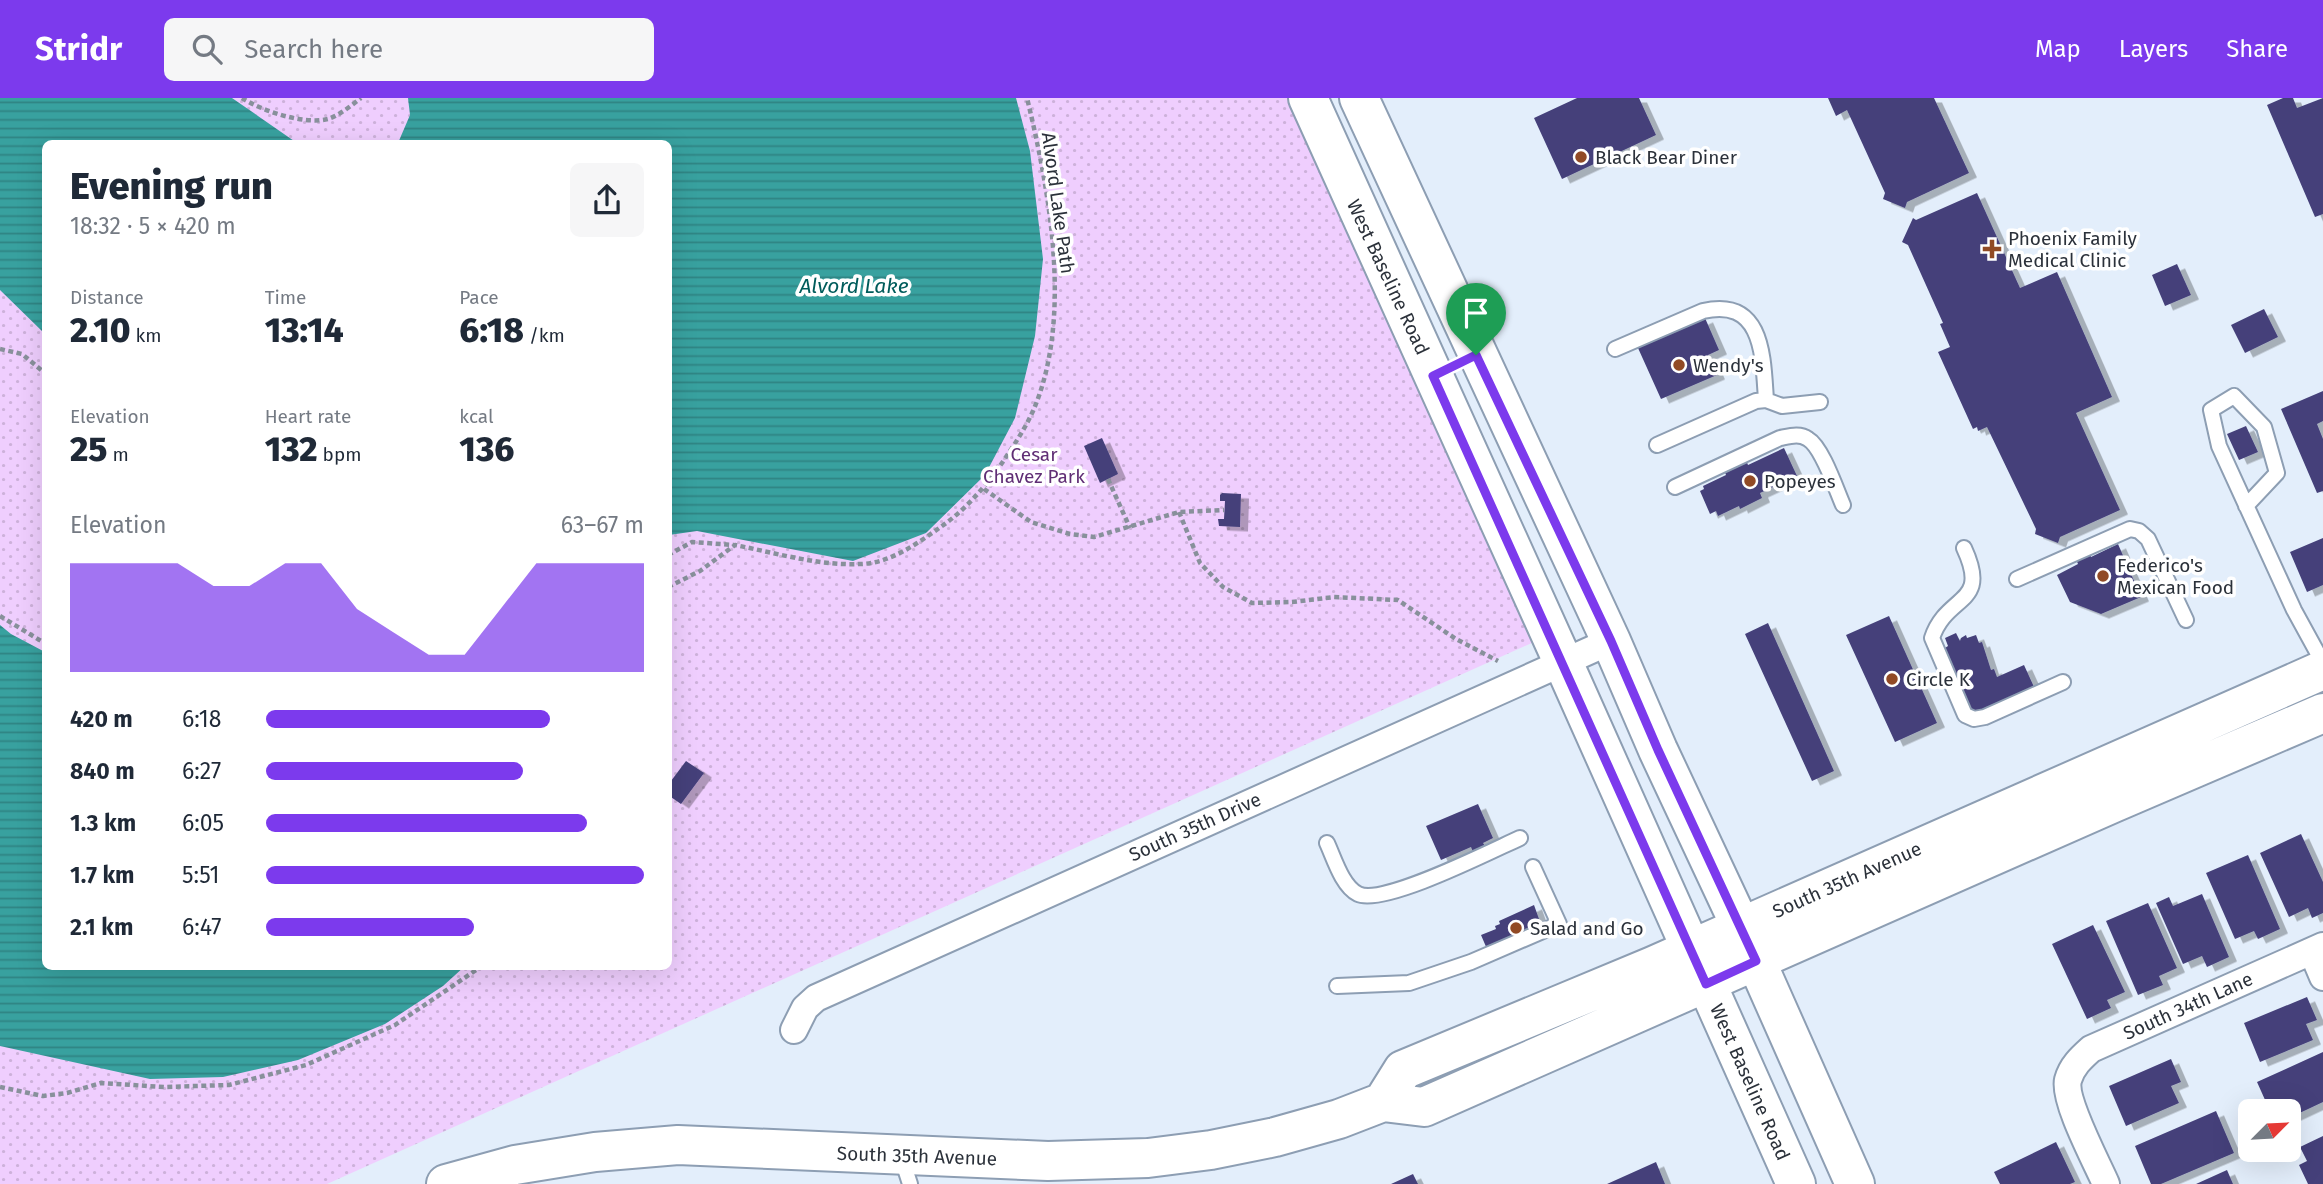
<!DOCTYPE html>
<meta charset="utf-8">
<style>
:root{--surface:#fff;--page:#f6f6f7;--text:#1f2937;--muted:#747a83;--accent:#7c3aed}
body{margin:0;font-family:"Fira Sans",sans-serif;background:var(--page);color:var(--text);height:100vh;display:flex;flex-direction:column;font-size:26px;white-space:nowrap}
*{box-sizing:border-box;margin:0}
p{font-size:23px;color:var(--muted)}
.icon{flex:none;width:38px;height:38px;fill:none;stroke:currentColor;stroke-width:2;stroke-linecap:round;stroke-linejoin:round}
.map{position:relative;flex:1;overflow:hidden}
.drawer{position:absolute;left:42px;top:42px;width:630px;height:830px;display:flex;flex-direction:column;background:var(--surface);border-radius:10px;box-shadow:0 7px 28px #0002}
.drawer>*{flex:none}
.needle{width:46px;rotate:66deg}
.buttons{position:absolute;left:2238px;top:1001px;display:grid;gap:14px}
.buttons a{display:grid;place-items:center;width:63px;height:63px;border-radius:10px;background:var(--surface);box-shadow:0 7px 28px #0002;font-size:35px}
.pin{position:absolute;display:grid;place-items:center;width:60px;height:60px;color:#fff;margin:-72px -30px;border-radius:50% 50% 50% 0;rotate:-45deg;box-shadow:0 0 7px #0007}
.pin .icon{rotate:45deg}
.round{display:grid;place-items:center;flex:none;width:74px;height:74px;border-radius:10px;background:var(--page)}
.headline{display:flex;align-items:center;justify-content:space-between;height:119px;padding:0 28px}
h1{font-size:38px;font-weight:800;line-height:52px}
.metrics{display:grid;grid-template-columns:repeat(3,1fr);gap:10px;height:119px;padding:7px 28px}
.metrics div{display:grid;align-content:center}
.metrics b{font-size:35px;font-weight:800}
.metrics small{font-size:19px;font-weight:400}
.metrics p{font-size:19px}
.chart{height:196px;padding:14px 28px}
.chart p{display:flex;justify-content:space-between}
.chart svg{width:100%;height:126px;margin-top:7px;fill:var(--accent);opacity:.7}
ul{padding:0 28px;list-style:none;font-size:23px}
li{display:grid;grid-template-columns:112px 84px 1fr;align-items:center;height:52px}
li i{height:18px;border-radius:9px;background:var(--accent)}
header{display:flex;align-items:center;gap:42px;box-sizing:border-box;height:98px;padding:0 35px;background:var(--accent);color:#fff}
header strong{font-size:33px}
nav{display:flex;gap:38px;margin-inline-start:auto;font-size:24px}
.search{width:490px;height:63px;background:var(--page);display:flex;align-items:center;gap:18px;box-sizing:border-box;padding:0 24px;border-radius:10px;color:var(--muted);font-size:26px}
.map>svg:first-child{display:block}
.park{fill:url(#park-dots);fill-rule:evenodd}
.water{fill:url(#water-rules)}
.building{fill:#45417a;filter:url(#shadow)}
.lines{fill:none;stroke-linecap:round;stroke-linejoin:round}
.service-casing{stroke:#8d9eb3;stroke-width:18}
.minor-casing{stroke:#8d9eb3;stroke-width:30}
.secondary-casing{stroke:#8d9eb3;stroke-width:42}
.primary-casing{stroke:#8d9eb3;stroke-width:42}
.path{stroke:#88909b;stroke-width:4.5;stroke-dasharray:5 3.5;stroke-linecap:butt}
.service{stroke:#fff;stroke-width:14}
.minor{stroke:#fff;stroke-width:26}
.secondary{stroke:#fff;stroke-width:38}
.primary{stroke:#fff;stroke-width:38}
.route-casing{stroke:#fff;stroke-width:14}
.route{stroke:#7c3aed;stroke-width:9}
.poi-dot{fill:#914a25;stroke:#fff;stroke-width:2.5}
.labels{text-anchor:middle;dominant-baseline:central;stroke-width:7;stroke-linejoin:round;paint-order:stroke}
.poi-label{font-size:19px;fill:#2b313a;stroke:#fff;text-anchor:start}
.street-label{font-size:19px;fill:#2b313a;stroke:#fff}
.park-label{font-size:19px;fill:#602e75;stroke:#fff}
.water-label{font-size:21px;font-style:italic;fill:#005c5b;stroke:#fff}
</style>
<header>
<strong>Stridr</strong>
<div class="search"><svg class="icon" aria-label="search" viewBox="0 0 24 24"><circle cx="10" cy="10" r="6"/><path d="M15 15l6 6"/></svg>Search here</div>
<nav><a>Map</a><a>Layers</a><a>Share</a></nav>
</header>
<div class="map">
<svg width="2323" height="1086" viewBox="0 0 2323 1086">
<defs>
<pattern id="park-dots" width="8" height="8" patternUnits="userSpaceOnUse" patternTransform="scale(1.75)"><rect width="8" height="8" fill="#efcefe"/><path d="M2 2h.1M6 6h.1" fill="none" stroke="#cdb1da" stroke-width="1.8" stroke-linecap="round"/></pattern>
<pattern id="water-rules" width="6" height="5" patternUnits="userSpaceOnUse" patternTransform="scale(1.75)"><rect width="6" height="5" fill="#38a19f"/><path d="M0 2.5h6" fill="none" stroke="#2f8483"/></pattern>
<filter id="shadow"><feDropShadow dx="8" dy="4.5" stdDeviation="0" flood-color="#0004"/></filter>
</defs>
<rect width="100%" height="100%" fill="#e3eefb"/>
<path class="park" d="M 0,0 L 1291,0 L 1534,544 L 327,1086 L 0,1086 ZM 46,46 L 668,46 L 668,868 L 46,868 Z"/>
<path class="water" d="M 0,0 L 232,0 L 297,45 L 46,46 L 45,236 L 0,192 Z
M 408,0 L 1016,0 L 1030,53 L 1043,161 L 1035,238 L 1015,320 L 985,377 L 926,435 L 853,463 L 697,433 L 669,437 L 668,46 L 398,45 L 410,17 Z
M 0,527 L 11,536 L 45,554 L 46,868 L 465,868 L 443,888 L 385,926 L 298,962 L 223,979 L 150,981 L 0,948 Z"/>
<path class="building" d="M 1577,0 L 1639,0 L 1656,37 L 1562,81 L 1534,20 Z
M 1828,0 L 1934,0 L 1969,75 L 1907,104 L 1905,110 L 1883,101 L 1885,95 L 1847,12 L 1836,18 Z
M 2283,0 L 2293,0 L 2297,10 L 2323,0 L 2323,116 L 2315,119 L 2267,7 Z
M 1977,95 L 2020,190 L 2057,174 L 2112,299 L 2076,315 L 2120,412 L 2060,439 L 2058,445 L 2035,436 L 2036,431 L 1987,329 L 1978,333 L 1977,329 L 1973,331 L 1938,254 L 1950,249 L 1940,226 L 1943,225 L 1908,147 L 1902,144 L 1913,120 L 1916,122 Z
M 2177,166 L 2191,197 L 2165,208 L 2152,177 Z
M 2264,211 L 2278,239 L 2245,255 L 2231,227 Z
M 1705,220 L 1719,252 L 1708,257 L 1717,277 L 1661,301 L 1638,250 Z
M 2323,293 L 2323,323 L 2317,326 L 2323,341 L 2323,393 L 2317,395 L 2281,311 Z
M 2246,328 L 2258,354 L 2239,362 L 2227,336 Z
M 1102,340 L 1118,376 L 1100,385 L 1084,348 Z
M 1784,350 L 1797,378 L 1760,395 L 1762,400 L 1740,411 L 1739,408 L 1718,418 L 1716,413 L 1710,416 L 1700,393 L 1704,391 L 1703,388 L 1726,377 L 1724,372 L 1746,362 L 1748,367 Z
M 1222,395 L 1241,396 L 1240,429 L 1219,428 L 1218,421 L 1224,421 L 1225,403 L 1220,403 L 1220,397 Z
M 2323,440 L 2323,487 L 2307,494 L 2290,454 Z
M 2118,446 L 2141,499 L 2101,516 L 2070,504 L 2057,477 L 2078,466 L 2075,459 L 2089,453 L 2091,459 Z
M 1889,518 L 1937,625 L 1895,644 L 1846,537 Z
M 1768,525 L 1834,673 L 1812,683 L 1745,536 Z
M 1956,535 L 1960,543 L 1961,540 L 1966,537 L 1967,540 L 1976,537 L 1979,545 L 1982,544 L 1991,572 L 1994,571 L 1997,579 L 2024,567 L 2034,589 L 1993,607 L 1994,609 L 1989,612 L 1988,609 L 1972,616 L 1951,576 L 1955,574 L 1945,550 L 1948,548 L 1945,540 Z
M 686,663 L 704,675 L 681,706 L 668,697 L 668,687 Z
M 1478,706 L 1493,740 L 1483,745 L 1485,748 L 1473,754 L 1471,749 L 1441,762 L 1426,728 Z
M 2301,736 L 2323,784 L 2323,815 L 2312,820 L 2308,810 L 2289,819 L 2260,755 Z
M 2248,757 L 2280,831 L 2258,841 L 2254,833 L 2235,841 L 2206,775 Z
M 2202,796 L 2229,859 L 2207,869 L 2202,858 L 2183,866 L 2156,805 L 2169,799 L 2173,808 Z
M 2148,805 L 2177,870 L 2159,878 L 2163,887 L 2138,897 L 2106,823 Z
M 1534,807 L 1539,821 L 1537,822 L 1540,829 L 1487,851 L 1481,837 L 1496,831 L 1495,828 L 1500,826 L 1499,823 Z
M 2093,827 L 2125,894 L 2107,902 L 2111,910 L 2087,921 L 2052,846 Z
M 2307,899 L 2317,922 L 2306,926 L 2313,942 L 2260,964 L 2244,925 Z
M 2323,954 L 2323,1004 L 2289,1020 L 2289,1013 L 2270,1013 L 2257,984 Z
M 2171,961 L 2181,984 L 2171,988 L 2179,1005 L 2126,1028 L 2109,988 Z
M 2216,1013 L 2234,1055 L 2161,1086 L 2151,1086 L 2135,1048 Z
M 2323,1038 L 2323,1086 L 2308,1086 L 2299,1067 L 2307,1063 L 2300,1049 Z
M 2056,1044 L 2075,1084 L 2070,1086 L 2000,1086 L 1994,1074 Z
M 1656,1064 L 1665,1086 L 1607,1086 Z
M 2227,1072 L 2233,1086 L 2196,1086 Z
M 1413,1076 L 1418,1086 L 1391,1086 Z"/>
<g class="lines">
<g class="service-casing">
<path id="service" d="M 1615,251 L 1703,213 C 1764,199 1763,260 1766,302
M 1657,347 L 1756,303 L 1766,302 L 1782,308 L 1820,304
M 1675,389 L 1780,340 C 1790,338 1800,335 1808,341 C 1822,349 1836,391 1843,407
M 2246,408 L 2277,375 L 2264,329 L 2234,298 L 2211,312 L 2219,348 L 2294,512 L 2323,565
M 1964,450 C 1991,508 1947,495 1932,540 L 1965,617 L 1974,621 L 1985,619 L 2063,584
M 2017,481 L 2130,431 L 2139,433 L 2148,441 L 2186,522
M 1327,745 C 1334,760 1342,788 1358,796 C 1383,808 1491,753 1520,740
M 1337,888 L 1409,885 L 1471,864 L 1559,826 L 1533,769
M 901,1058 L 910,1086"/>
</g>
<g class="minor-casing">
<path id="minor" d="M 2312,853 L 2323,879
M 794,932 L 805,910 L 816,900 L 1611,543
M 2106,1086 C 2097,1065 2063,1002 2068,982 C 2072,968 2081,960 2091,951 L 2323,848"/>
</g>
<g class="secondary-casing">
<path id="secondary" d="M 1383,1004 L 1403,972 L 1653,868 L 2323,572
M 446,1086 L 515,1067 L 595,1054 L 678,1047 L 1048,1063 L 1148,1060 L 1211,1052 L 1275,1039 L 1339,1021 L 1383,1004 L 1424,1009 L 2113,705 L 2323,615"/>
</g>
<g class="primary-casing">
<path id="primary" d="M 1308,0 L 1563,564 L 1796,1086
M 1359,0 L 1611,543 L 1658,652 L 1741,829 L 1855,1086"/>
</g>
<path class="path" d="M 242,0 C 262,13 304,27 328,21 C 340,17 352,7 361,0
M 0,251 L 22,256 L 46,276
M 1108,381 L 1130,430
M 984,391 L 1031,424 L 1070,436 L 1094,439 L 1179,414 L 1224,412
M 1179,414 L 1200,465 L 1223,489 L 1252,505 L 1292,504 L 1334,499 L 1398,502 L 1456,541 L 1498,563
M 668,457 L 692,444 L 734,447
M 668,489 L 700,473 L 735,447 C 776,455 819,468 861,466 C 891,465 918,445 942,428 C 965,412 983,391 1000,368 C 1012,350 1024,333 1033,313 C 1073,221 1050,95 1027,0
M 0,518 L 46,546
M 0,989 L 43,998 L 67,995 L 101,985 L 164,989 L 229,987 L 306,967 L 395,927 L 482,868"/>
<use href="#service" class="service"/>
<use href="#minor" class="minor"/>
<use href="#secondary" class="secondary"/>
<use href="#primary" class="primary"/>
</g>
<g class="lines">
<g class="route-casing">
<path id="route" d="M 1476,257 L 1611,543 L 1658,652 L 1756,863 L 1706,886 L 1433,278 Z"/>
</g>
<use href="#route" class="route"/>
</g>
<g class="poi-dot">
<circle cx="1581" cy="59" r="7"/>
<path d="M1988.5 140.5h7v7h7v7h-7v7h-7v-7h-7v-7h7z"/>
<circle cx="1679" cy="267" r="7"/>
<circle cx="1750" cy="383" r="7"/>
<circle cx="2103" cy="478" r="7"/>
<circle cx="1892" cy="581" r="7"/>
<circle cx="1516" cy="830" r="7"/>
</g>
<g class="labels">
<g class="poi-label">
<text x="1595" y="59">Black Bear Diner</text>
<text x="2008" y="140">Phoenix Family<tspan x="2008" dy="22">Medical Clinic</tspan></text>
<text x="1693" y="267">Wendy's</text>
<text x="1764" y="383">Popeyes</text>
<text x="2117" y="467">Federico's<tspan x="2117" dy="22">Mexican Food</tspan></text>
<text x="1906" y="581">Circle K</text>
<text x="1530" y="830">Salad and Go</text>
</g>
<g class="street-label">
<text transform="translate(1058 105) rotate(82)">Alvord Lake Path</text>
<text transform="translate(1388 179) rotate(65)">West Baseline Road</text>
<text transform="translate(1195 729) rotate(-24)">South 35th Drive</text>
<text transform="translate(1847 782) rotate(-24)">South 35th Avenue</text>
<text transform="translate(2188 908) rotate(-24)">South 34th Lane</text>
<text transform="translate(1750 984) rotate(66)">West Baseline Road</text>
<text transform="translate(917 1058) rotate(2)">South 35th Avenue</text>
</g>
<g class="park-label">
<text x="1034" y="356">Cesar<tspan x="1034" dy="22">Chavez Park</tspan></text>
</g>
<g class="water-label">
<text x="854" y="188">Alvord Lake</text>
</g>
</g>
</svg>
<div class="buttons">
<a><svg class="needle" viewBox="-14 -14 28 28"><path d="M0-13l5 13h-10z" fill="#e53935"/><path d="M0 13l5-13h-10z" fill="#747a83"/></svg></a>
</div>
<div class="pin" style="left:1476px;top:257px;background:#1e9e55"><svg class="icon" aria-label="arrive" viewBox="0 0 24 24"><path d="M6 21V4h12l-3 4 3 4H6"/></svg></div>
<section class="drawer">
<div class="headline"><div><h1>Evening run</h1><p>18:32 · 5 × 420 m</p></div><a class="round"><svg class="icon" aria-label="share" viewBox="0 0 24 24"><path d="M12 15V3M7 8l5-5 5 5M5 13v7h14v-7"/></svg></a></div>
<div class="metrics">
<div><p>Distance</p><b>2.10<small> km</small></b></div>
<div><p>Time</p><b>13:14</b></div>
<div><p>Pace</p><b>6:18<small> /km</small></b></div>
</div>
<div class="metrics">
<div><p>Elevation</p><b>25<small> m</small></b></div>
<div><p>Heart rate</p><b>132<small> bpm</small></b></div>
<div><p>kcal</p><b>136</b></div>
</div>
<div class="chart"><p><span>Elevation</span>63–67 m</p>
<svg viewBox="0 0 160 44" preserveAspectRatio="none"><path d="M0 44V6L10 6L20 6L30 6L40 14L50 14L60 6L70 6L80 22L90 30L100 38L110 38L120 22L130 6L140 6L150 6L160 6V44z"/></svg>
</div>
<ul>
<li><b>420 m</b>6:18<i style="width:75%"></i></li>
<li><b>840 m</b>6:27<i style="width:68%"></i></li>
<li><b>1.3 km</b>6:05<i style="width:85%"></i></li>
<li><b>1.7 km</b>5:51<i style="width:100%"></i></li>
<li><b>2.1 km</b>6:47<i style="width:55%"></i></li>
</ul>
</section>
</div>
